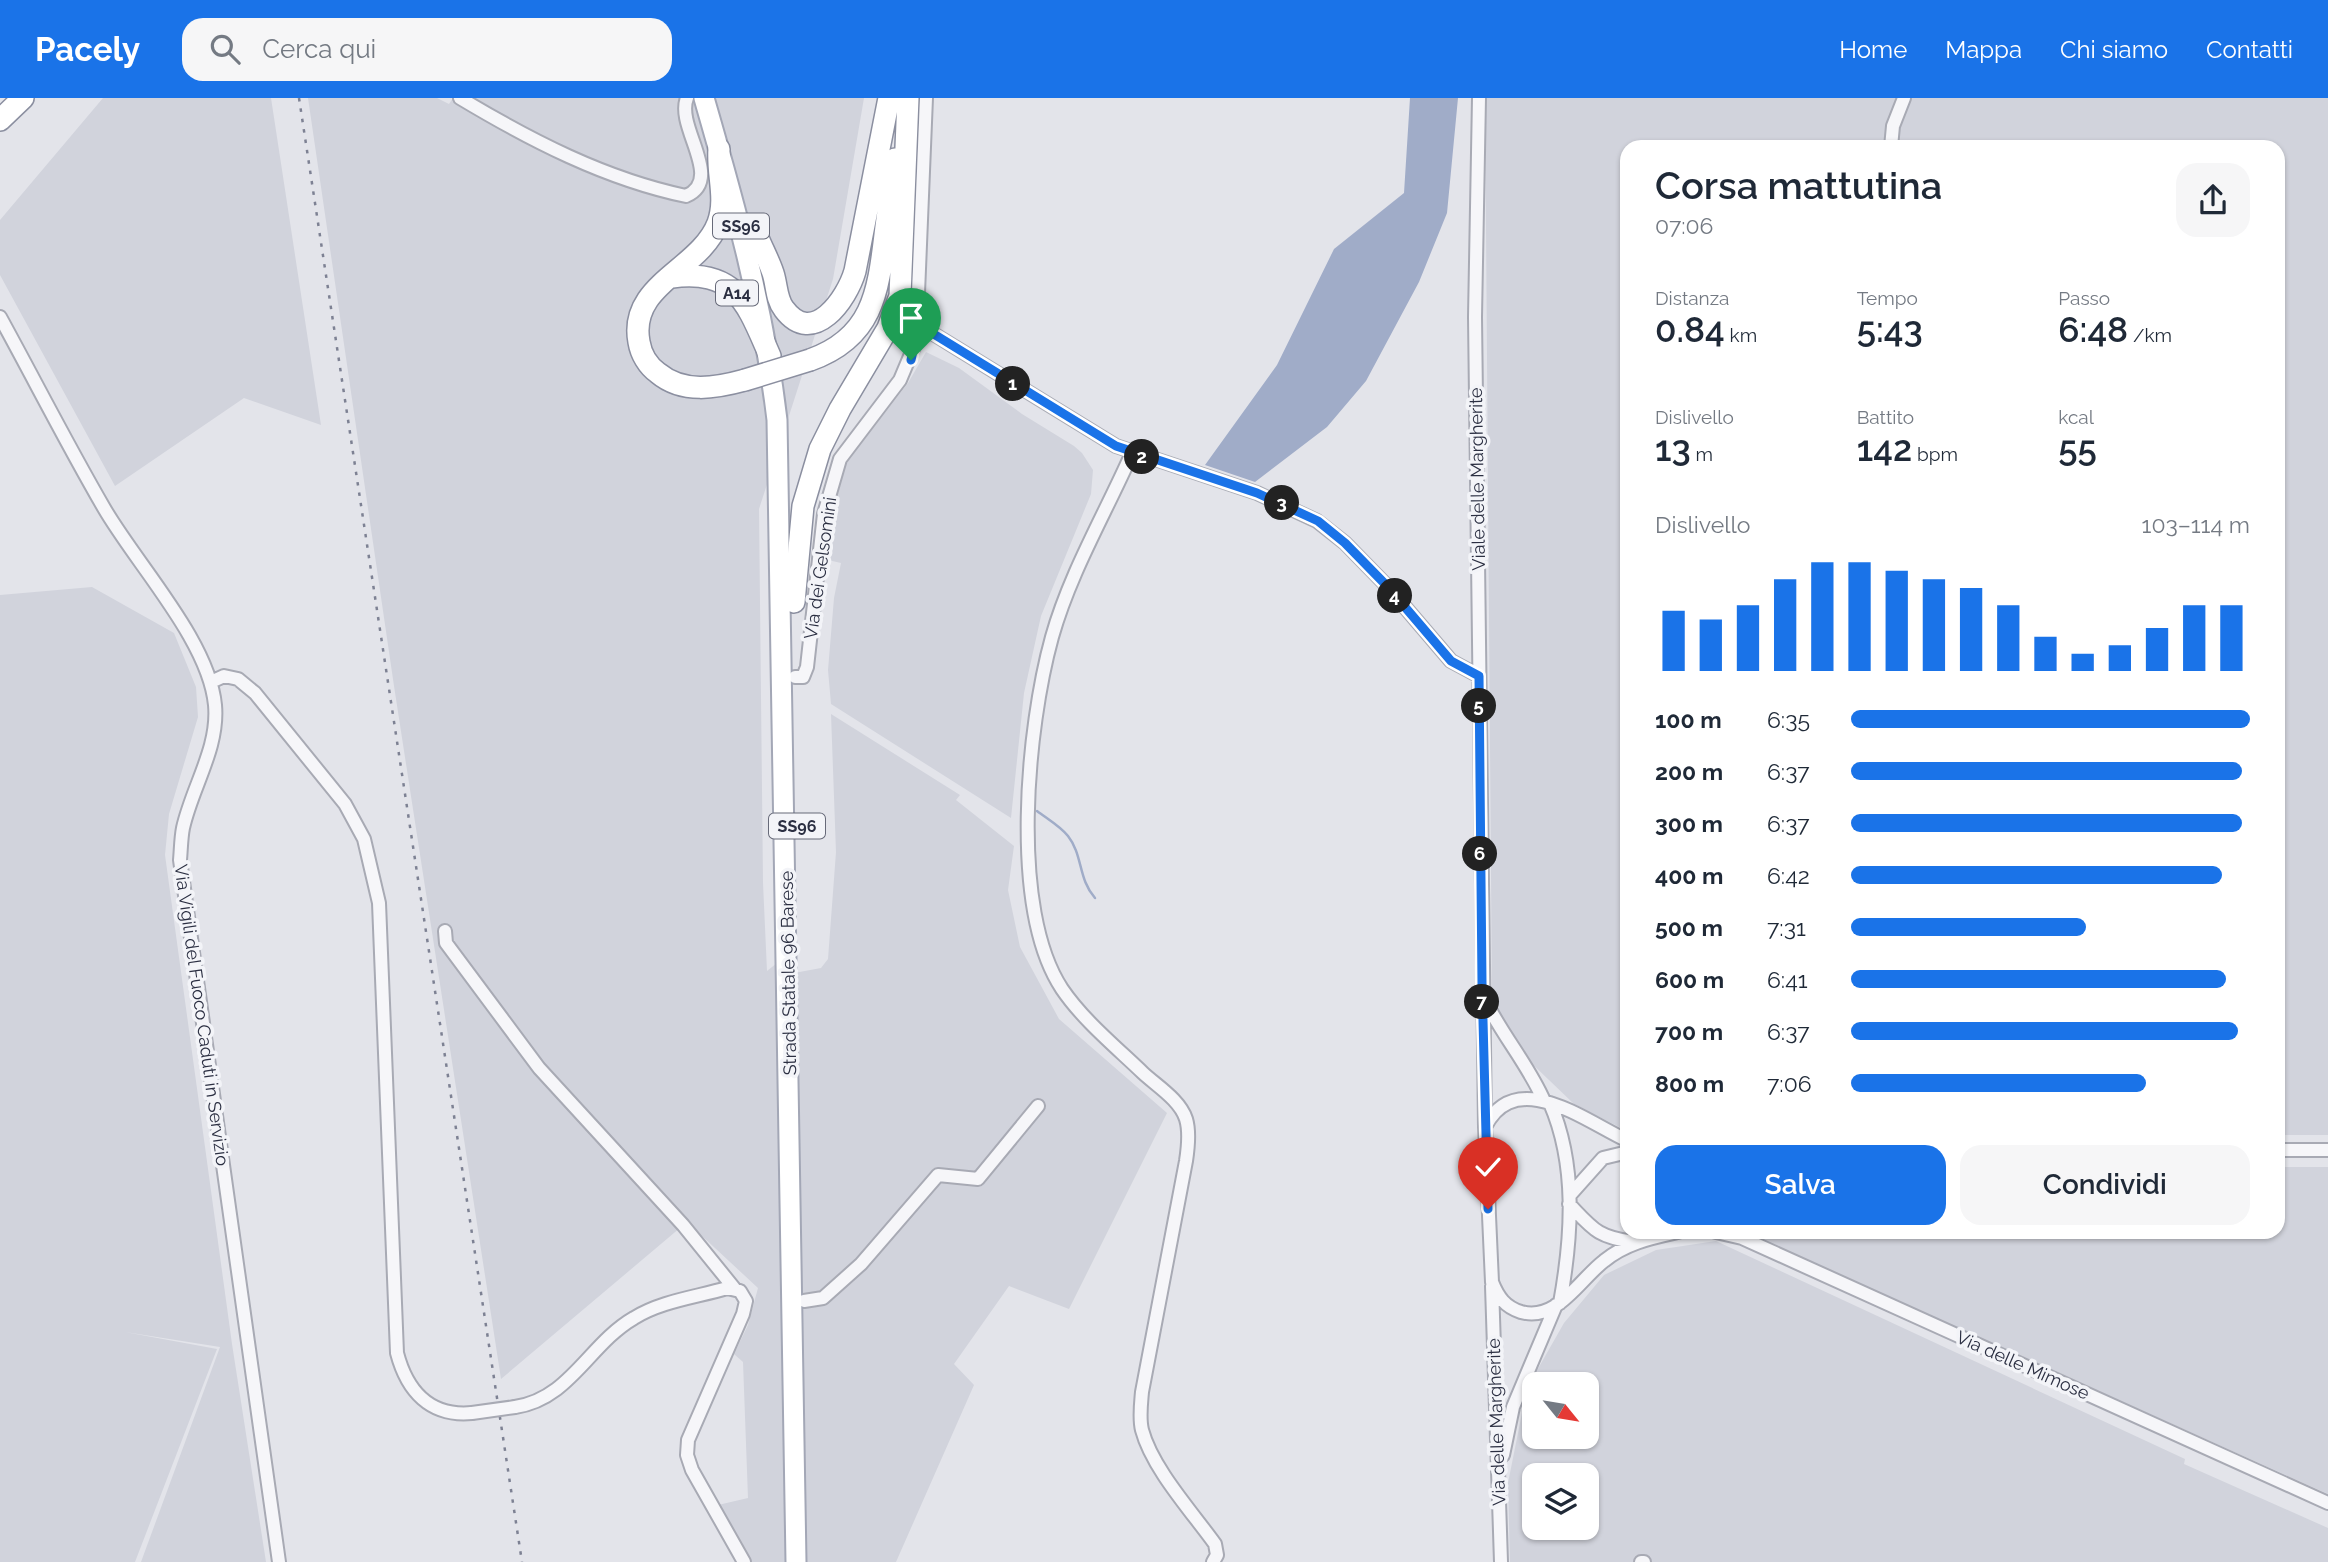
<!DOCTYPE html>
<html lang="it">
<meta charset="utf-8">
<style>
:root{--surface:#fff;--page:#f6f6f7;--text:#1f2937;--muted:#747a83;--accent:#1a73e8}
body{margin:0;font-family:Raleway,sans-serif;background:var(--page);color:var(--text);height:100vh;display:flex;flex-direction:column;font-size:26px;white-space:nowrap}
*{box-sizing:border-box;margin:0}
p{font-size:23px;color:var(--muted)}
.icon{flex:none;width:38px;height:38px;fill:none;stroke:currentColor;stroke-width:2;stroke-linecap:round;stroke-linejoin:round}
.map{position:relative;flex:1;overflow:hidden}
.drawer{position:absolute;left:1620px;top:42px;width:665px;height:1099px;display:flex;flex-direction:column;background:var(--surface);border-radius:21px;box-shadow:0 2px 5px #0004}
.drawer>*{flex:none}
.needle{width:46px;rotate:120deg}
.buttons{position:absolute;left:1522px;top:1274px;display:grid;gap:14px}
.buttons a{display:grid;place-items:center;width:77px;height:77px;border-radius:14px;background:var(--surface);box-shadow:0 2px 5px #0004;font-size:35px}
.pin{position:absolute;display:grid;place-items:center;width:60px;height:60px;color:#fff;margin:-72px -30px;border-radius:50% 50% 50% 0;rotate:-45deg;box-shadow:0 0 7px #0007}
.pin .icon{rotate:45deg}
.km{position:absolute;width:35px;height:35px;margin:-18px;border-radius:50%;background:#222;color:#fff;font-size:19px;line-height:35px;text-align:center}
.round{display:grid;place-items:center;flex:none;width:74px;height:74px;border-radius:21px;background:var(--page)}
.headline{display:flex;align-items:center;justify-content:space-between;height:119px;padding:0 35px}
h1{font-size:38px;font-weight:600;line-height:52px}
.stats{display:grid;grid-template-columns:repeat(3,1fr);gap:10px;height:119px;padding:7px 35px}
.stats div{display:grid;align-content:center}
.stats b{font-size:35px;font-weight:600}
.stats small{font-size:19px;font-weight:400}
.stats p{font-size:19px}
.chart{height:196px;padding:14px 35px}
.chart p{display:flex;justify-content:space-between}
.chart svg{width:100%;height:126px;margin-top:7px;stroke:var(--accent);stroke-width:6}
.primary-button{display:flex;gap:14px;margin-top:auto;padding:14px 35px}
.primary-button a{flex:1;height:80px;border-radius:21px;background:var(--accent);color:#fff;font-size:28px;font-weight:600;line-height:80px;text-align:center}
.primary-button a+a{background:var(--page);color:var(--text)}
ul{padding:0 35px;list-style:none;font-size:23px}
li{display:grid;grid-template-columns:112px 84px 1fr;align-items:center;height:52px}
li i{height:18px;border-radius:9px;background:var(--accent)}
header{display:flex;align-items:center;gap:42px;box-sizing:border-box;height:98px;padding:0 35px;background:var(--accent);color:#fff}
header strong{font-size:33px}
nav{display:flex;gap:38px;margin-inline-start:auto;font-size:24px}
.search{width:490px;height:63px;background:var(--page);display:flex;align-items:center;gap:18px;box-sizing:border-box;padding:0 24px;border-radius:21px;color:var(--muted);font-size:26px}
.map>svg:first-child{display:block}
.built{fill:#d1d3dc;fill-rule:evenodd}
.water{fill:#a0acc8}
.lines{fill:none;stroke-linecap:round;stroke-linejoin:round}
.stream{stroke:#a0acc8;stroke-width:2.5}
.minor-casing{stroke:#a8aab4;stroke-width:16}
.primary-casing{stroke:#a3a7b6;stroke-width:23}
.motorway-casing{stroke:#8b8fa0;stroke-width:24}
.minor{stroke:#f6f6f9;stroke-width:12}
.primary{stroke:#fff;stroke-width:19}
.motorway{stroke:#fff;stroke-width:21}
.rail{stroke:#7d8193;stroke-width:2.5;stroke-dasharray:3.5 7;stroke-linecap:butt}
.minor-bridge-casing{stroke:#a8aab4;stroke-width:16;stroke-linecap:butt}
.motorway-bridge-casing{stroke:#8b8fa0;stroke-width:24;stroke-linecap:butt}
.minor-bridge{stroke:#f6f6f9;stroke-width:12}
.motorway-bridge{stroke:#fff;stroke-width:21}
.route-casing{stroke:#fff;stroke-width:14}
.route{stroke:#1a73e8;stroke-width:9}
.labels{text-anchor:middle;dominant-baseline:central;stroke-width:7;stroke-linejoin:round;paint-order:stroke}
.shield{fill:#f3f4f8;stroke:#676a79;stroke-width:2}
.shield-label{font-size:16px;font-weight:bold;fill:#2b2f42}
.street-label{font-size:18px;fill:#2b2f42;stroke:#f3f4f8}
</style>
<header>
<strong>Pacely</strong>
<div class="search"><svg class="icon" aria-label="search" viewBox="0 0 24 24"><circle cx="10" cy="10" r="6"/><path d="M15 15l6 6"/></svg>Cerca qui</div>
<nav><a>Home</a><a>Mappa</a><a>Chi siamo</a><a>Contatti</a></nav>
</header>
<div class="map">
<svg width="2328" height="1464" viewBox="0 0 2328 1464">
<rect width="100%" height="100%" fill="#e3e4ea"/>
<path class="built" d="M 103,0 L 271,0 L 321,327 L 244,300 L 115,388 L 0,177 L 0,122 Z
M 308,0 L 437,0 L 449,6 L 453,0 L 864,0 L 833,181 L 759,411 L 763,785 L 767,873 L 777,865 L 778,878 L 821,870 L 828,861 L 836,754 L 831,616 L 960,697 L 956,702 L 1014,748 L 1008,792 L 1020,849 L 1059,921 L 1167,1015 L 1069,1211 L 1009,1188 L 954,1266 L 974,1287 L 896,1464 L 752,1464 L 729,1430 L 718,1407 L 748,1400 L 743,1264 L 734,1256 L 748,1227 L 758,1190 L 687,1124 L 501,1281 L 394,588 Z
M 1485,0 L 2328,0 L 2328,1037 L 2279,1037 L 2278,49 L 1628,49 L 1627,1033 L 1574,1006 L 1525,959 L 1492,907 Z
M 926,254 L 959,270 L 1022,316 L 1074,348 L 1082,355 L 1093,372 L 1091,396 L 1041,518 L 1024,595 L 1011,720 L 831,606 L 828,572 L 834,500 L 841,465 L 828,462 L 835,407 L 846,365 L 908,285 Z
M 92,489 L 174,535 L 196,589 L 198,619 L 169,716 L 165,757 L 232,1246 L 266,1464 L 141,1464 L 220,1249 L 125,1234 L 217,1251 L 135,1464 L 0,1464 L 0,497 Z
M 2279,1069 L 2328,1069 L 2328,1396 L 1744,1134 L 2278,1134 Z
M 1716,1143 L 2185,1361 L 2184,1366 L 2328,1430 L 2328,1464 L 1510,1464 L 1508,1385 L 1527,1290 L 1564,1225 L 1604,1177 L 1656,1152 ZM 1535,1286 L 1587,1286 L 1587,1339 L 1535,1339 ZM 1535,1377 L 1587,1377 L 1587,1430 L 1535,1430 Z"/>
<path class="water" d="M 1410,0 L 1458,0 L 1447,115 L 1419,184 L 1366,283 L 1327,329 L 1255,384 L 1205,367 L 1277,267 L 1334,151 L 1404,95 Z"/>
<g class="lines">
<path class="stream" d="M 1037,713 C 1046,720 1060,728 1068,738 C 1083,757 1078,781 1095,800"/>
<g class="minor-casing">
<path id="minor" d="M 460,0 C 530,42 605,81 686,98 C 725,81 675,29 687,0
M 1479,0 L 1475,219 L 1485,1029
M 1891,49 L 1893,28 L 1904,0
M 0,219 C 35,283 68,348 104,410 C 137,467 209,543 215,607 C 219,650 192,689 183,730 C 181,740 181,751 180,762 L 279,1464
M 919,227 L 1116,348 L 1257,395 L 1317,423 L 1345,445 L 1387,488 L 1451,563 L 1479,578
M 1132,355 C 1105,416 1070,475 1052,539 C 1027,629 1009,811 1062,891 C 1083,922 1116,949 1143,975 C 1157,988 1180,1002 1186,1021 C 1190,1034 1188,1050 1186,1063 L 1142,1294 C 1141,1306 1139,1320 1142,1332 C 1152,1370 1192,1414 1215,1446 L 1217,1457 L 1213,1464
M 795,579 L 803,579 L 807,569 L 824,416 L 840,361 L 900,282 L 916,244 L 926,0
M 211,584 L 224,578 L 238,581 L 255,595 L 345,706 L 364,741 L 379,805 L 397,1255 C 407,1293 430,1319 472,1315
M 445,833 L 446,845 L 539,970 L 683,1127 L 734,1190
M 1484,900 C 1501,936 1528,966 1544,1003
M 1550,1005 C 1577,1067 1572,1139 1560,1205
M 1628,1043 C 1585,1023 1516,968 1485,1029 L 1492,1184 C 1498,1199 1505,1209 1521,1214 C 1557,1224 1579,1182 1604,1163 C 1626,1145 1651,1140 1678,1134
M 2278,1052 L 2328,1052
M 1570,1097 L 1603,1060 L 1628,1054
M 1569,1106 C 1593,1131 1597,1139 1633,1144
M 1716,1134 L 1742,1140 L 2328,1405
M 1492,1188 L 1501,1464
M 804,1203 L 823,1200 L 861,1166 L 938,1077 L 978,1081 L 1038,1008
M 515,1309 C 570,1301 589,1246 634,1220 C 661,1203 697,1199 727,1190 L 740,1193 L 746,1203 L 743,1216 L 688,1342 L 687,1357 L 692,1372 L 744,1464
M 1503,1357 L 1513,1309 L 1556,1207
M 1641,1464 L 1644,1464"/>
</g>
<g class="primary-casing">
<path id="primary" d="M 704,0 C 735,107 764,211 777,322 L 796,1464"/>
</g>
<g class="motorway-casing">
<path id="motorway" d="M 0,22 L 23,0
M 719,51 C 717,77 727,100 718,125 C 700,172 628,186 639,244 C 641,256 648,268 658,275 C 683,296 716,290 745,282
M 758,140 C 763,152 769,163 773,175 C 777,187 776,201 784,211 C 813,250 847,201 855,173 L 889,0
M 672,179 C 737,171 747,206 770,258
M 810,262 C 872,240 878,196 885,137 C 888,112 892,86 895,61
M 794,504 L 803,408 L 820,351 L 840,311 L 888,230 L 900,198 L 908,0"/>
</g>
<use href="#minor" class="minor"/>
<use href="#primary" class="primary"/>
<use href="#motorway" class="motorway"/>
<path class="rail" d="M 299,0 L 522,1464"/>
<g class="minor-bridge-casing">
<path id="minor-bridge" d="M 472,1315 L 515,1309"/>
</g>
<g class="motorway-bridge-casing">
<path id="motorway-bridge" d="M 745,282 L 810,262"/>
</g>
<use href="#minor-bridge" class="minor-bridge"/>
<use href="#motorway-bridge" class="motorway-bridge"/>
</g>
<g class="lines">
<g class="route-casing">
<path id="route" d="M 911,262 L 919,227 L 1116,348 L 1257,395 L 1318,423 L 1345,445 L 1387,488 L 1451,563 L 1479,578 L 1482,885 L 1488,1111"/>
</g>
<use href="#route" class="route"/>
</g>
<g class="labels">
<g class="shield">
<rect x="713" y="115.5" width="56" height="25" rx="5"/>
<rect x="716" y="182.5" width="42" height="25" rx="5"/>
<rect x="769" y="715.5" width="56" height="25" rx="5"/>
</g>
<g class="shield-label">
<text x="741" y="128">SS96</text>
<text x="737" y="195">A14</text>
<text x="797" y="728">SS96</text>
</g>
<g class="street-label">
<text transform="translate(1477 381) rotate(-91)">Viale delle Margherite</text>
<text transform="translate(820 470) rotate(-82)">Via dei Gelsomini</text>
<text transform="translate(788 875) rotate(-91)">Strada Statale 96 Barese</text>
<text transform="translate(202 917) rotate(82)">Via Vigili del Fuoco Caduti in Servizio</text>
<text transform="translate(2023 1267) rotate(24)">Via delle Mimose</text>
<text transform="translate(1496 1324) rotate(-92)">Via delle Margherite</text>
</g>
</g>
</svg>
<div class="buttons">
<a><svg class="needle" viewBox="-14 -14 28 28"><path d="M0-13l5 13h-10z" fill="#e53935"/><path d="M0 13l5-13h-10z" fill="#747a83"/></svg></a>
<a><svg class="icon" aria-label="layers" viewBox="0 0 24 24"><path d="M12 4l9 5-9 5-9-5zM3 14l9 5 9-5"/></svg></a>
</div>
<div class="pin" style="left:911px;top:262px;background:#1e9e55"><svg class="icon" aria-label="arrive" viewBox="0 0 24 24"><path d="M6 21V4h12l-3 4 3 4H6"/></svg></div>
<div class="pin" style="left:1488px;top:1111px;background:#d93025"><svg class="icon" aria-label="check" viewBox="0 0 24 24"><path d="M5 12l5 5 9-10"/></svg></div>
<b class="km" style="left:1013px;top:286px">1</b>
<b class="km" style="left:1142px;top:359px">2</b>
<b class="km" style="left:1282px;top:405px">3</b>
<b class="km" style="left:1395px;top:498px">4</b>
<b class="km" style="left:1479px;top:608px">5</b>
<b class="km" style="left:1480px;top:756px">6</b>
<b class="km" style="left:1482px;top:904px">7</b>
<section class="drawer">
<div class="headline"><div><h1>Corsa mattutina</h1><p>07:06</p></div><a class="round"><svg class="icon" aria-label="share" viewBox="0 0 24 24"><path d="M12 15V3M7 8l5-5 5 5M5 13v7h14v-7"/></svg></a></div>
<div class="stats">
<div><p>Distanza</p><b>0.84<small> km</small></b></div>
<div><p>Tempo</p><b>5:43</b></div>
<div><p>Passo</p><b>6:48<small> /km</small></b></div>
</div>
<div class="stats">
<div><p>Dislivello</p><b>13<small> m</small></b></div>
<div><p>Battito</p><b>142<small> bpm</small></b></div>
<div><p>kcal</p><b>55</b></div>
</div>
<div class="chart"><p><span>Dislivello</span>103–114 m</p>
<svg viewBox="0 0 160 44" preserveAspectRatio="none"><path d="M5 44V23M15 44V26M25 44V21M35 44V12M45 44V6M55 44V6M65 44V9M75 44V12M85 44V15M95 44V21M105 44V32M115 44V38M125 44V35M135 44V29M145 44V21M155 44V21"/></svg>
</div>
<ul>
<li><b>100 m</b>6:35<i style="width:100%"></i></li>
<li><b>200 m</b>6:37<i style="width:98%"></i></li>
<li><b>300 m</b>6:37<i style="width:98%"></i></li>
<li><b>400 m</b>6:42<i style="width:93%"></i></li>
<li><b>500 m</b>7:31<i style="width:59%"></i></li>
<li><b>600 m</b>6:41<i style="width:94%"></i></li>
<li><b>700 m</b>6:37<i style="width:97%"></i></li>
<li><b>800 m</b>7:06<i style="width:74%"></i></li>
</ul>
<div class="primary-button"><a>Salva</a><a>Condividi</a></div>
</section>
</div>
